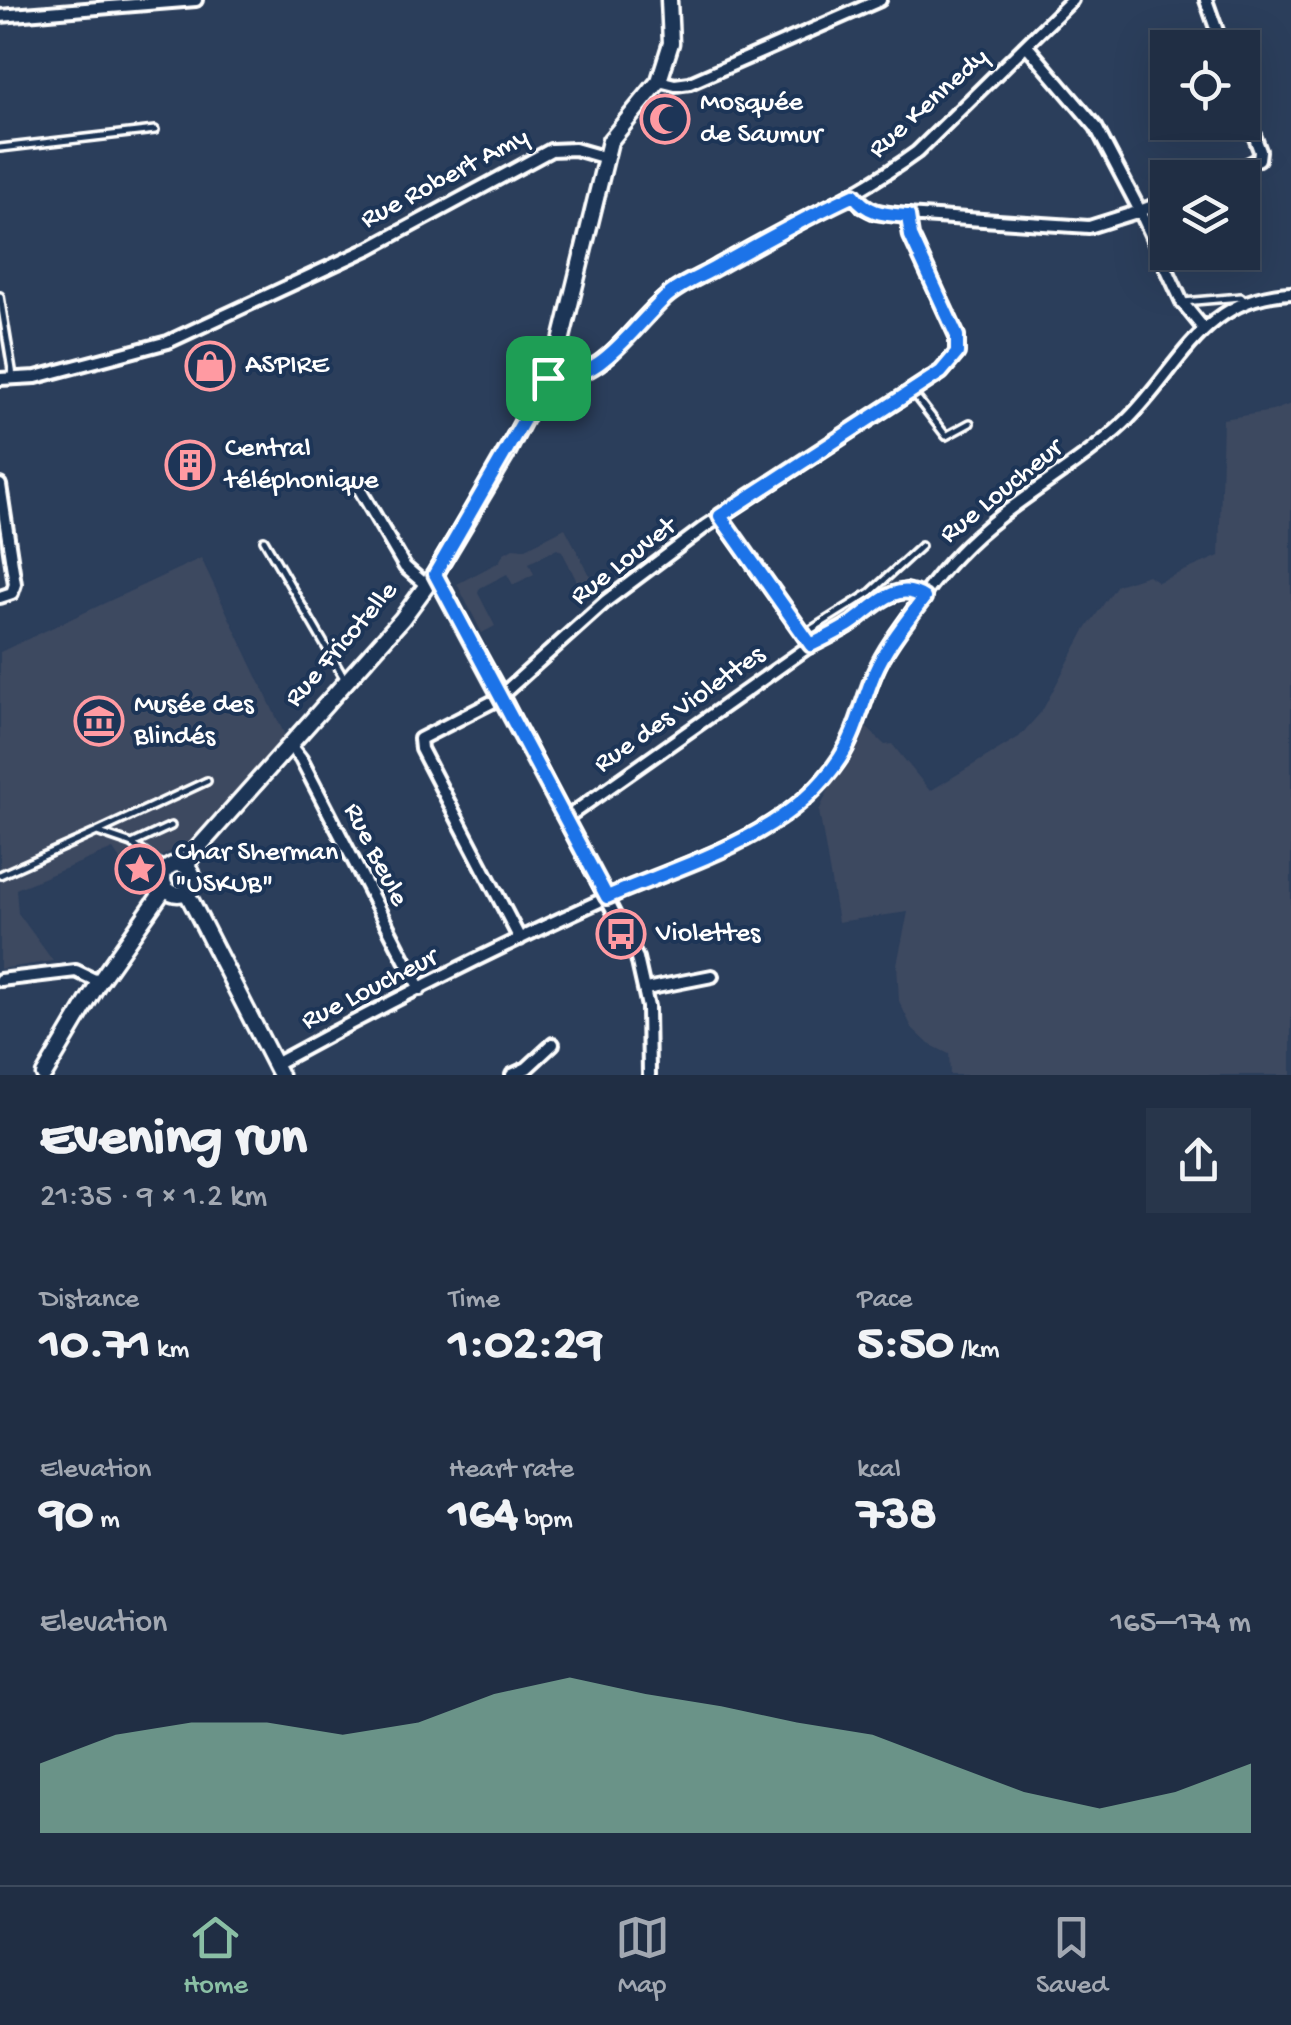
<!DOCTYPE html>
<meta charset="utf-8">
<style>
:root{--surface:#202e44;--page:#28364b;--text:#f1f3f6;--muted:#a2a8b2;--line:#3d4a5d;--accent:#8abfa5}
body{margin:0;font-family:"Gochi Hand",sans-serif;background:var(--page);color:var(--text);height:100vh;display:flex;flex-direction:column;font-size:38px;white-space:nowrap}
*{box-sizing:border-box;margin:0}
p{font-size:32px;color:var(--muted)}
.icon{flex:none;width:55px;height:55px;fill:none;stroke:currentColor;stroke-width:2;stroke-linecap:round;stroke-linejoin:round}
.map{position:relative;height:1075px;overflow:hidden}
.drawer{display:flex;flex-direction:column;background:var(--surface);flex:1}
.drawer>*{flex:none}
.fabs{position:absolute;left:1150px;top:30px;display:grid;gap:20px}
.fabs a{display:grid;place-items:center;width:110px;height:110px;border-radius:0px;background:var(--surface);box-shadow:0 10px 40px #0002,0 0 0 2px var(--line);font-size:50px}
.pin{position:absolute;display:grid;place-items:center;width:85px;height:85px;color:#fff;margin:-42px;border-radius:20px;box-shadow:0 5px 15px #0006}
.round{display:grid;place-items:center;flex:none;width:105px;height:105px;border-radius:0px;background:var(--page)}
.headline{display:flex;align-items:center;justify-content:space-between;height:170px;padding:0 40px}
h1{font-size:55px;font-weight:700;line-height:75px}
.figures{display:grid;grid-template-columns:repeat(3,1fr);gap:15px;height:170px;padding:10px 40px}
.figures div{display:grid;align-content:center}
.figures b{font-size:50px;font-weight:700}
.figures small{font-size:28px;font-weight:400}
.figures p{font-size:28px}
.chart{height:280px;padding:20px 40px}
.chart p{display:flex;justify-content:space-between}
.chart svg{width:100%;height:180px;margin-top:10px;fill:var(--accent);opacity:.7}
.tab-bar{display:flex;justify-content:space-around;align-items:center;height:140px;border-top:2px solid var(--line);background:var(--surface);font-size:28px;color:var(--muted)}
.tab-bar a{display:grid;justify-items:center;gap:5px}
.tab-bar .selected{color:var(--accent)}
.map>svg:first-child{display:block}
.built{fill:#3c4860}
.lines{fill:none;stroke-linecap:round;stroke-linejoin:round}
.service-casing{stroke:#fff;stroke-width:12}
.minor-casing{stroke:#fff;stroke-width:18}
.tertiary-casing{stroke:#fff;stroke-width:21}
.service{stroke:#1d3557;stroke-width:5}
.minor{stroke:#1d3557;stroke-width:10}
.tertiary{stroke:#1d3557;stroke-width:14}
.route-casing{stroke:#fff;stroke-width:20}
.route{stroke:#1a73e8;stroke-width:12}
.labels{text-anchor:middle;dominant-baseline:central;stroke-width:8;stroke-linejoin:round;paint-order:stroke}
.poi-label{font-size:28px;fill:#fff;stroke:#1d3557;text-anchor:start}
.street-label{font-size:28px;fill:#fff;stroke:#1d3557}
</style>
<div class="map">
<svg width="1291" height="1075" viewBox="0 0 1291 1075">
<rect width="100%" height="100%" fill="#2b3e5b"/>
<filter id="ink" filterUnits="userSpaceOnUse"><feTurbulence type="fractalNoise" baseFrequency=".01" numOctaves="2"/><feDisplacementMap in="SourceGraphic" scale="20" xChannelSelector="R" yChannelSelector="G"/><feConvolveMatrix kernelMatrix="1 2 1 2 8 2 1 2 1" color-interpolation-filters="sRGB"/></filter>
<g filter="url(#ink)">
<path class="built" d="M 1291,404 L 1291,1075 L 950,1075 L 949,1054 L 929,1044 L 912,1028 L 899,1001 L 897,964 L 908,912 L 838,922 L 819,811 L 835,775 L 866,727 L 885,745 L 892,744 L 930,791 L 1019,737 L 1042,711 L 1084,632 L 1117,585 L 1148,575 L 1158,582 L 1219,556 L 1223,419 L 1272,411 Z
M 565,528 L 594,583 L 581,590 L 562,551 L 557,549 L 529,563 L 534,574 L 513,585 L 507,574 L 480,588 L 478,593 L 495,626 L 482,633 L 457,584 L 499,562 L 504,553 L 513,548 L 524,549 Z
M 201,558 L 289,744 L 189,842 L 129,873 L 113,849 L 16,889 L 18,913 L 53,961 L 0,969 L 0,652 Z"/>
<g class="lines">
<g class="service-casing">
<path id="service" d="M 0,148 L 155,130
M 0,296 L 13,376
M 1183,302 L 1241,297 L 1245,301
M 913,393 L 946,436 L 970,423
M 264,540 L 344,678
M 804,634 L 871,592 L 921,546
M 97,832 L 207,781
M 132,844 L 171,826
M 0,875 L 97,832 L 132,844 L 167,869"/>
</g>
<g class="minor-casing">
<path id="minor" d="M 1206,0 L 1223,48
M 0,16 L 196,0
M 1027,46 L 1096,127 L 1140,211 L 1168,200
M 659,81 L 675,85 L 690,83 L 880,0
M 1222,178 L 1259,159 L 1260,151 L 1242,103
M 854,195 L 863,207 L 875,213 L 1089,227 L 1140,211 L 1182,302 L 1204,329
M 547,378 C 606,384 628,323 669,294 C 686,282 706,273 723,263 C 789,226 857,196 917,152 L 1072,0
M 0,379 L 36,377 L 168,342 L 370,248 L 551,150 L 575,149 L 603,157
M 356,483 L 405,567 L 427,586
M 0,485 L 15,584 L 12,593 L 0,597
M 720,517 L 811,645
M 435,574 L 502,695 L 637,958 L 648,1007 L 649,1075
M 289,744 L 301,759 L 420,989
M 566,818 L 811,645 L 850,625 L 879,600 L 906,590 L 924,598
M 520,939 L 421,749 L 420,739 L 496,700 L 606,601 L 706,526 L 941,372 L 957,353 L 957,336 L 911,236 L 907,217
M 0,980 L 76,971 L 99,982
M 646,989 L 712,976
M 275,1064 C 383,1005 494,949 606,898 C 687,861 783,838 838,762 C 863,726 866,681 890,645 C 910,614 932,580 958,554 C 1006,503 1073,471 1124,423 C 1179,371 1201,297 1291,293
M 512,1075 L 527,1068 L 553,1044"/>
</g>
<g class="tertiary-casing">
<path id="tertiary" d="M163 879a15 15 0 1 1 30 0a15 15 0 1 1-30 0Z
M 186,867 L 196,850 L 402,619 L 435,574 L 506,455 L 559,350 L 610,141 L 659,81 L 671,43 L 669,0
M 186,891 L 280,1075
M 44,1075 L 99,982 L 165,888"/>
</g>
<use href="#service" class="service"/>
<use href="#minor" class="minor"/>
<use href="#tertiary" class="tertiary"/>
</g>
</g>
<g class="lines" filter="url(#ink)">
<g class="route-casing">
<path id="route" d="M 854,195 C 868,214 884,214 908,216 L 911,236 L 957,336 L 957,353 L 941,372 L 720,516 L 811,645 C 823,639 836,633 847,626 C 871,612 894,577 924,598 C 906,622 886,646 874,674 C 862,703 857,731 840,758 C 790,836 687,863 607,897 L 435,574 L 548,378 C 599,383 630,331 664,299 C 678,285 700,277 717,267 C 762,242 806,217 854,195 Z"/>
</g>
<use href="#route" class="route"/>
</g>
<defs>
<g id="mosque-ring" transform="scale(2.5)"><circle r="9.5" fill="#1d3557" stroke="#ff9aa2" stroke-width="1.5"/><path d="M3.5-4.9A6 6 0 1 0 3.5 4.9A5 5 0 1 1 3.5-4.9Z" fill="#ff9aa2"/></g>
<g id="shop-ring" transform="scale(2.5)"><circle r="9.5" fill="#1d3557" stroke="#ff9aa2" stroke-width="1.5"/><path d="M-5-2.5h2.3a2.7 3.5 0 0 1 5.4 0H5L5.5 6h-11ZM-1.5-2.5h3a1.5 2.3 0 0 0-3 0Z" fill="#ff9aa2"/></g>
<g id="building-ring" transform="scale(2.5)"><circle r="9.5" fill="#1d3557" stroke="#ff9aa2" stroke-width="1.5"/><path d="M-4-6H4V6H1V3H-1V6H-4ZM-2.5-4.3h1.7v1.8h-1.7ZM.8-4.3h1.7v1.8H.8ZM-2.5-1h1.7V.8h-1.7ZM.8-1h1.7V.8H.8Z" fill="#ff9aa2"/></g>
<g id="museum-ring" transform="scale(2.5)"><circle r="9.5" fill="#1d3557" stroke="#ff9aa2" stroke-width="1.5"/><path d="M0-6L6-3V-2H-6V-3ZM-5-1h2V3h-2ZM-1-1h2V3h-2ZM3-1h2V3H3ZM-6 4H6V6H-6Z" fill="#ff9aa2"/></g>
<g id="sight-ring" transform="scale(2.5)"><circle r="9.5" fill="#1d3557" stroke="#ff9aa2" stroke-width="1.5"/><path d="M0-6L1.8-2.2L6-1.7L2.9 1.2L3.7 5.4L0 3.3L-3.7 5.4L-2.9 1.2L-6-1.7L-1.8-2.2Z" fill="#ff9aa2"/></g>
<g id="bus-ring" transform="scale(2.5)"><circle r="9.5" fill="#1d3557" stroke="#ff9aa2" stroke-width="1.5"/><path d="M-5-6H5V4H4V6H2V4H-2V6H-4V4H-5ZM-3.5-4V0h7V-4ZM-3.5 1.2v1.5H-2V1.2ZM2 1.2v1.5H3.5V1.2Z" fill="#ff9aa2"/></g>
</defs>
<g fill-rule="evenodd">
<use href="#mosque-ring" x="665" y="119"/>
<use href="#shop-ring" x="210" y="366"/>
<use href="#building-ring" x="190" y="465"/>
<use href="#museum-ring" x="99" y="721"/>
<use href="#sight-ring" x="140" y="869"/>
<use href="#bus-ring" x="621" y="934"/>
</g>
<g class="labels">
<g class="poi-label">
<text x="700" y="103">Mosquée<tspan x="700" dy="32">de Saumur</tspan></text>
<text x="245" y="366">ASPIRE</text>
<text x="225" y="449">Central<tspan x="225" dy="32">téléphonique</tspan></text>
<text x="134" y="705">Musée des<tspan x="134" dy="32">Blindés</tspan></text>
<text x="175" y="853">Char Sherman<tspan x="175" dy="32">"USKUB"</tspan></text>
<text x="656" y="934">Violettes</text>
</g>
<g class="street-label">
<text transform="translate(929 104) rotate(-42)">Rue Kennedy</text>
<text transform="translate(445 179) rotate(-28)">Rue Robert Amy</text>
<text transform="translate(1002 492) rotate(-39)">Rue Loucheur</text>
<text transform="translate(624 562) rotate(-38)">Rue Louvet</text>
<text transform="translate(342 645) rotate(-49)">Rue Fricotelle</text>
<text transform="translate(680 710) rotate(-35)">Rue des Violettes</text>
<text transform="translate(375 855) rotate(63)">Rue Beule</text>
<text transform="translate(370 990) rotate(-27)">Rue Loucheur</text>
</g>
</g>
</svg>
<div class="fabs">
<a><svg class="icon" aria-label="locate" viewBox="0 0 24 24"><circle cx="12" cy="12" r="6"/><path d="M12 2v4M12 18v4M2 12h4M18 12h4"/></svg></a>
<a><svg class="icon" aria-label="layers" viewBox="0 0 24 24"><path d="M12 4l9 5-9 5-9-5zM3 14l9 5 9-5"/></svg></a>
</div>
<div class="pin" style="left:548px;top:378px;background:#1e9e55"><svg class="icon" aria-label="arrive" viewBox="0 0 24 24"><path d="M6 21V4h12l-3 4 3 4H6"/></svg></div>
</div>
<section class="drawer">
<div class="headline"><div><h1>Evening run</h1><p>21:35 · 9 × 1.2 km</p></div><a class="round"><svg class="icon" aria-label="share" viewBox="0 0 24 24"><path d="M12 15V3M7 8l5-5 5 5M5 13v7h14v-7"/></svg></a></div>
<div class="figures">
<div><p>Distance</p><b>10.71<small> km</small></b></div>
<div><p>Time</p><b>1:02:29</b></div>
<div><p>Pace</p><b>5:50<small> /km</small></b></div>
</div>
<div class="figures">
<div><p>Elevation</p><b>90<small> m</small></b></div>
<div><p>Heart rate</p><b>164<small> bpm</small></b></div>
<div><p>kcal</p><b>738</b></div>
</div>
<div class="chart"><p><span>Elevation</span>165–174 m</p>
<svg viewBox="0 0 160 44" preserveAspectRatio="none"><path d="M0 44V27L10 20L20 17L30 17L40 20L50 17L60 10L70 6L80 10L90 13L100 17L110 20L120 27L130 34L140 38L150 34L160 27V44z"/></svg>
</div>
</section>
<nav class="tab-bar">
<a class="selected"><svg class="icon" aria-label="home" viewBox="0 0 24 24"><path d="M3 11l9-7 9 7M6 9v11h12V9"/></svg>Home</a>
<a><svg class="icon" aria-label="map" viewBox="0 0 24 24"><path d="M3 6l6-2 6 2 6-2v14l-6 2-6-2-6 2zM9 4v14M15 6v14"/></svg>Map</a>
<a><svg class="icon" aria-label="saved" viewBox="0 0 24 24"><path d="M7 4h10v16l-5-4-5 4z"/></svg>Saved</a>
</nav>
